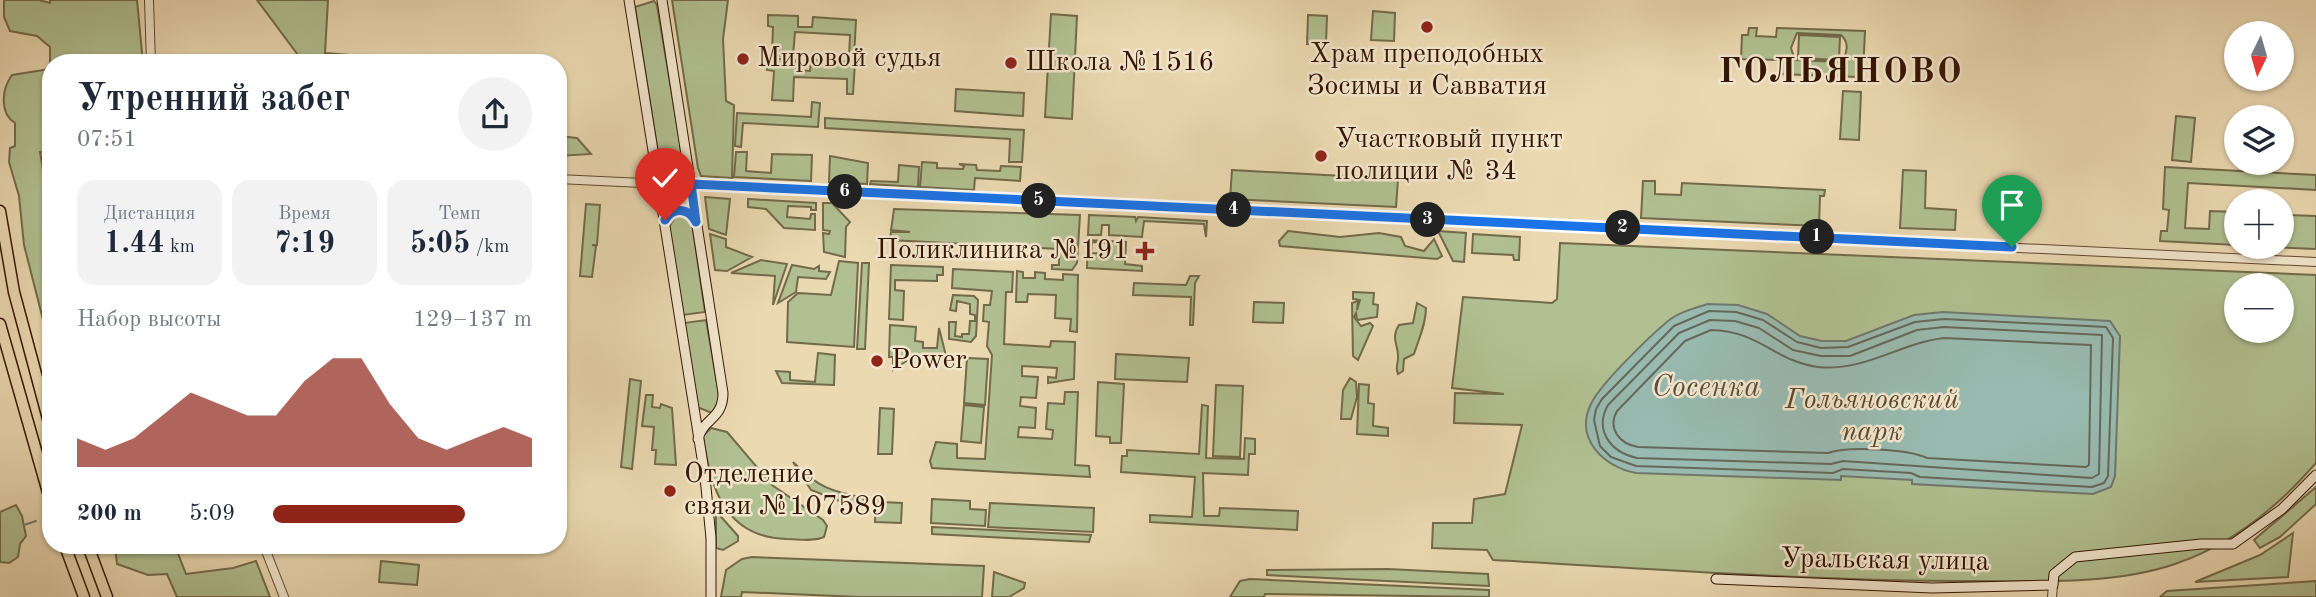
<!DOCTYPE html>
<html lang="ru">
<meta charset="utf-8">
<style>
:root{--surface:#fff;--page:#f2f2f3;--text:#1f2937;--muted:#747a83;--accent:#8f2418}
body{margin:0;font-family:"Old Standard TT",serif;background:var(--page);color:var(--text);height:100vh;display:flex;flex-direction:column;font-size:26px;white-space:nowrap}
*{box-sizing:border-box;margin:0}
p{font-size:23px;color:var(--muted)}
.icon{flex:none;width:38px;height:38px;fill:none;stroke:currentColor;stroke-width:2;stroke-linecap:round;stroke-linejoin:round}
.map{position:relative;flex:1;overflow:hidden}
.details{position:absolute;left:42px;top:54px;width:525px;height:500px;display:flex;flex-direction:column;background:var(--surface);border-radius:28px;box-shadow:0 2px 5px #0004}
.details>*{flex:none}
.needle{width:46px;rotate:185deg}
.tools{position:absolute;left:2224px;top:21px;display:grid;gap:14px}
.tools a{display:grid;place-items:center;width:70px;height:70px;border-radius:50%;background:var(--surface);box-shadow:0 2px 5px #0004;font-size:35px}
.pin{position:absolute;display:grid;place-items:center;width:60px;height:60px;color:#fff;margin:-72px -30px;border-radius:50% 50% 50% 0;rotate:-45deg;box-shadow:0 0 7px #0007}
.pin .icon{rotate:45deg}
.km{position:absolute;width:35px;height:35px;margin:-18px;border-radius:50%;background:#222;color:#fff;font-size:19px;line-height:35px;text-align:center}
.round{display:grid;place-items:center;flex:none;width:74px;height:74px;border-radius:37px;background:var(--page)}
.headline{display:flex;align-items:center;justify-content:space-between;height:119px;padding:0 35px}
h1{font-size:38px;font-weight:600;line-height:52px}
.metrics{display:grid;grid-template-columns:repeat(3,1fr);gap:10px;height:119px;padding:7px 35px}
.metrics div{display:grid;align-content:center;border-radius:18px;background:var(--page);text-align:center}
.metrics b{font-size:30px;font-weight:600}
.metrics small{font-size:19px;font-weight:400}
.metrics p{font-size:19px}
.chart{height:196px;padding:14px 35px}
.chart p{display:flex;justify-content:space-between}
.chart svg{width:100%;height:126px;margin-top:7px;fill:var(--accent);opacity:.7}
ul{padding:0 35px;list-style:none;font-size:23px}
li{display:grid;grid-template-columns:112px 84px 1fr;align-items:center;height:52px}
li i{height:18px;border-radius:9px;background:var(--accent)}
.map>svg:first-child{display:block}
.green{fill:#b1c091;stroke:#736a4a;stroke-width:2;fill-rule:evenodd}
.water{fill:#98bab0;stroke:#70786b;stroke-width:2}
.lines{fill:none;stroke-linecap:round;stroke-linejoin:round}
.shore{stroke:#66685a;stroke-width:2}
.stream{stroke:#70786b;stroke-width:2}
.tertiary-casing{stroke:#62462f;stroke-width:10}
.secondary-casing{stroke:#351503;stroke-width:11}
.trunk-casing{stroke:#351503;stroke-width:13}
.tertiary{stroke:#f2e6cd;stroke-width:8}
.secondary{stroke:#f2e6cd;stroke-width:9}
.trunk{stroke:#ebd9b2;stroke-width:10}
.route-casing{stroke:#fff;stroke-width:14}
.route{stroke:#1a73e8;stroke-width:9}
.poi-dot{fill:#8f2418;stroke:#f2e6cd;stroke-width:2.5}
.labels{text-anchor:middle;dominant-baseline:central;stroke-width:5;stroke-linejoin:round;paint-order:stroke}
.poi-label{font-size:28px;fill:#351503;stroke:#f2e6cd;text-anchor:start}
.park-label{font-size:28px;font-style:italic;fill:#5a482e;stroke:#f2e6cd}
.street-label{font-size:28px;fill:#351503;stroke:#f2e6cd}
.water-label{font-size:30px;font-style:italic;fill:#584f40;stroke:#f2e6cd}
.district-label{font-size:35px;font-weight:bold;letter-spacing:2px;fill:#351503;stroke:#f2e6cd}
</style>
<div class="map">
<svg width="2316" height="597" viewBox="0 0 2316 597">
<rect width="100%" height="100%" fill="#ebd9b2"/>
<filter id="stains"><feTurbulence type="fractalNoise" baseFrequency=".00286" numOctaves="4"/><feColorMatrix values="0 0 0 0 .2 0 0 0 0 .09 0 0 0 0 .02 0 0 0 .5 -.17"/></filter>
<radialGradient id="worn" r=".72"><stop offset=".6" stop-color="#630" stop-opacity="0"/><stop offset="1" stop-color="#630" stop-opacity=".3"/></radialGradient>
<path class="green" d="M 4,0 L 39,0 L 50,3 L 50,0 L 137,0 L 143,63 L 51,63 L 51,153 L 40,152 L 51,216 L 51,351 L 24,245 L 19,196 L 9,162 L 10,148 L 15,146 L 15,123 C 0,114 1,90 12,75 L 50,69 L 50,47 L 37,36 L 10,31 L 4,17 Z
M 257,0 L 328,0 L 325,53 L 374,57 L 375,61 L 304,63 Z
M 672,0 L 728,0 L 723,39 L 726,101 L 734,105 L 732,178 L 701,176 L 698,168 Z
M 654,1 L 657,5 L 684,167 L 680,176 L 667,176 L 661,172 L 635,7 Z
M 1373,11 L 1395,13 L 1394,41 L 1371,40 Z
M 1051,14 L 1077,16 L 1072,119 L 1045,117 Z
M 768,15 L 798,16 L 798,27 L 812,27 L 813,17 L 856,20 L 854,58 L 849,58 L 850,35 L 795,32 L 793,56 L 772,55 L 773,27 L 768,26 Z
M 1308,15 L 1327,16 L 1326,44 L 1307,44 Z
M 1749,28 L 1757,28 L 1756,36 L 1776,37 L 1777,28 L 1865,31 L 1863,74 L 1858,77 L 1779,74 L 1780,60 L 1741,59 L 1742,35 L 1748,35 ZM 1797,33 L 1841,35 C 1850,43 1847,54 1841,62 L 1795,60 L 1791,48 Z
M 1799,35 L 1840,37 L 1839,60 L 1798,58 Z
M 768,58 L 796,60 L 796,70 L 810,71 L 811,60 L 855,62 L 853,94 L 847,94 L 847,79 L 794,77 L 793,101 L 772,100 L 774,71 L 767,70 Z
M 956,89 L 1024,93 L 1023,116 L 955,111 Z
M 1843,91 L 1861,92 L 1859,140 L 1840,139 Z
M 812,102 L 820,103 L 818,127 L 743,123 L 741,147 L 735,146 L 737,113 L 811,117 Z
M 2176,116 L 2195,118 L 2191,162 L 2172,160 Z
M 825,118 L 1024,130 L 1022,162 L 1009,162 L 1010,139 L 825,128 Z
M 558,136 L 577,138 L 591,154 L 558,156 Z
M 736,152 L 747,152 L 746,171 L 771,173 L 772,154 L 812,155 L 811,181 L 734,177 Z
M 830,156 L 868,163 L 867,184 L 829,182 Z
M 922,162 L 937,163 L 937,168 L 963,169 L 964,166 L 959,164 L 976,165 L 977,170 L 1000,171 L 1001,166 L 1021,167 L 1020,181 L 975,178 L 974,190 L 920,187 Z
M 899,165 L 919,167 L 918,187 L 870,184 L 871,181 L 898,182 Z
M 2165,167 L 2316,175 L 2316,190 L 2188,183 L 2185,228 L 2209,229 L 2210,211 L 2236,212 L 2236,245 L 2160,241 L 2161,231 L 2167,231 L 2169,210 L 2163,209 Z
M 1232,170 L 1398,179 L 1396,207 L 1230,199 Z
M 1903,170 L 1926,171 L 1925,208 L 1956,210 L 1955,230 L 1900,228 Z
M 1643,181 L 1655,181 L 1655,194 L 1681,195 L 1682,183 L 1825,190 L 1824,196 L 1820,196 L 1819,226 L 1641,218 Z
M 705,197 L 730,199 L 726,235 L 709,229 Z
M 748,199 L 816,203 L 816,210 L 811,210 L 811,207 L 788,206 L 787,217 L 810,219 L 811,214 L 815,214 L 815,230 L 784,228 L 766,209 L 748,207 Z
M 823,203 L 832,203 L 850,222 L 846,227 L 845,257 L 824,252 L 823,233 L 829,234 L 830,231 L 823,230 Z
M 586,204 L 600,205 L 597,245 L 592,245 L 596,246 L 592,277 L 580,276 Z
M 894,209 L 1080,215 L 1077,263 L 1072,270 L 1052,269 L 1052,265 L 1059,265 L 1059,249 L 890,240 L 891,232 L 910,232 L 891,230 Z
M 677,214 L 684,215 L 692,223 L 705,312 L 683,315 L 669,227 Z
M 1089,215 L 1135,217 L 1136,221 L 1138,217 L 1207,221 L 1206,237 L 1204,224 L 1144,221 L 1142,237 L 1109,235 L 1109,225 L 1102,225 L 1101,235 L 1088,235 Z
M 2282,215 L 2316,216 L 2316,249 L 2267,247 L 2282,247 Z
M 1288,231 L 1340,237 L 1379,233 L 1401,237 L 1405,246 L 1424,251 L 1434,239 L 1442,256 L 1437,259 L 1280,246 L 1279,241 Z
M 1438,231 L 1466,233 L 1464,262 L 1453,261 Z
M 710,234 L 726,239 L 726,247 L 752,257 L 727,271 L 715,270 Z
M 1473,234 L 1520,237 L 1519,260 L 1514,260 L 1513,255 L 1472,253 Z
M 1088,240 L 1105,241 L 1105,243 L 1092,242 L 1091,253 L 1109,254 L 1110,241 L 1126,242 L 1125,264 L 1142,266 L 1142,271 L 1087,268 Z
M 1560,243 L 2316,275 L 2316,463 C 2278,507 2231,545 2175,564 C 2113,585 2040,581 1975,581 C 1815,581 1653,569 1493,560 L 1487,550 L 1432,548 L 1433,523 L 1472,523 L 1474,499 L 1505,494 L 1522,425 L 1454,423 L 1455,393 L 1504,394 L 1452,388 L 1463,297 L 1552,303 L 1557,299 ZM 2236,285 L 2282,285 L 2282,331 L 2236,331 Z
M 761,260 L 787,264 L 773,305 L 775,276 L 731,273 Z
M 839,261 L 858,263 L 854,347 L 787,342 L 788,302 L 798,293 L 831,295 Z
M 862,263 L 869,263 L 865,349 L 857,349 Z
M 792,265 L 814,269 L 819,266 L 819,271 L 830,272 L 826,279 L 798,277 L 796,292 L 778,303 Z
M 891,265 L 943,267 L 943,275 L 937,275 L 937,281 L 895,280 L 895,290 L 904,291 L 903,320 L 889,319 Z
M 953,269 L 1013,272 L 1012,292 L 1006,292 L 1004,344 L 1050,347 L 1051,341 L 1075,342 L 1074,379 L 1048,383 L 1048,377 L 1056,378 L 1057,368 L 1022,366 L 1022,376 L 1038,377 L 1036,398 L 1021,397 L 1020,406 L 1036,408 L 1035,428 L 1019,427 L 1018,437 L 1052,439 L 1053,430 L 1046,429 L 1048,403 L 1064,404 L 1065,392 L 1078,392 L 1075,465 L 1089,466 L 1090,477 L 932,468 L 930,461 L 936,442 L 957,444 L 957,458 L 985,459 L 992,355 L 987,346 L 989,322 L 983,321 L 984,305 L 990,305 L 992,291 L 952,288 Z
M 1017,271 L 1023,272 L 1023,278 L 1035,278 L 1035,272 L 1045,273 L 1045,279 L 1063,280 L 1063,274 L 1078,275 L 1077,332 L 1070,331 L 1071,319 L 1055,318 L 1056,295 L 1028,294 L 1027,302 L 1016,302 Z
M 1190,276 L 1199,276 L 1195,283 L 1193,325 L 1190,325 L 1191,297 L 1133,295 L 1134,283 L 1186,285 Z
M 1353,292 L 1374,293 L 1373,304 L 1378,305 L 1377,317 L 1357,320 L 1356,313 L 1354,317 L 1361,326 L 1370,323 L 1373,326 L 1358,360 L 1353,356 L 1352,303 L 1358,301 L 1357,310 L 1360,300 L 1353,299 Z
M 953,295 L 974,296 L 978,300 L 976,336 L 971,342 L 949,339 L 949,322 L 956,322 L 955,336 L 962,337 L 962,334 L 969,334 L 970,321 L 975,321 L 975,315 L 970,314 L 970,304 L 957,301 L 956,311 L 950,310 Z
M 1254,302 L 1284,303 L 1283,323 L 1253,322 Z
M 1417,303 L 1426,308 C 1426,324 1419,338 1414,354 L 1404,359 L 1403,371 L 1398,374 C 1395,367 1398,365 1398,358 C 1399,345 1390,339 1399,325 L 1413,323 Z
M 706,320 L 720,400 L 712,413 L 697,407 L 684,323 Z
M 890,325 L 916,327 L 915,341 L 923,342 L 923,348 L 937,348 L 939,328 L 947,360 L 944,364 L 940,358 L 914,356 L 893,370 L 893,357 L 889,357 Z
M 818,353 L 835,355 L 834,385 L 782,383 L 776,371 L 790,372 L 790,380 L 815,382 Z
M 1116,354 L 1189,358 L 1187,382 L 1115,379 Z
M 967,358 L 988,359 L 985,405 L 964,403 Z
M 1350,378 L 1356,382 L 1357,397 L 1351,419 L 1341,419 L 1343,390 Z
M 630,379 L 641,381 L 632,469 L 621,467 Z
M 1098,382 L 1124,384 L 1121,443 L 1110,443 L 1110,437 L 1096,436 Z
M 1359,384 L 1369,385 L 1368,403 L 1374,404 L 1373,426 L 1388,428 L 1388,436 L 1357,434 Z
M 1216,385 L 1243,386 L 1240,457 L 1213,456 Z
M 646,395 L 653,395 L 652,407 L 660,408 L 661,404 L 672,408 L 676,465 L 655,464 L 656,450 L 652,450 L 654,427 L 642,426 Z
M 964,405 L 984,407 L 981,443 L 961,441 Z
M 1202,405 L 1208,406 L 1206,458 L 1244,459 L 1245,438 L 1255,439 L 1255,454 L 1249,454 L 1248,475 L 1203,473 L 1204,516 L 1219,516 L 1220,508 L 1298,511 L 1297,530 L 1150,522 L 1150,515 L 1192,517 L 1195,477 L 1121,472 L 1122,456 L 1127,456 L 1127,450 L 1199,454 Z
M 880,408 L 894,409 L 892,454 L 878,454 Z
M 711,428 L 727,432 L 772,485 L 823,520 L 827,526 L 824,537 C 813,542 798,539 786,539 C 725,537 710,488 703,436 Z
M 793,462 C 817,487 832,492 866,498 L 855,507 L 811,490 Z
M 2316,487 L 2316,504 L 2280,537 L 2260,548 L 2254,540 Z
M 876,495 L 882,495 L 882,502 L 902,503 L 901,523 L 875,522 Z
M 932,499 L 970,501 L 970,509 L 986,510 L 985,526 L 931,523 Z
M 990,503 L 1094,508 L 1093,532 L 988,527 Z
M 16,505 L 22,516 L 26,536 L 20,544 L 18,557 L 9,563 L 0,562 L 0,512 Z
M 716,511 L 738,536 L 738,541 L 723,550 L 716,548 Z
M 932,527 L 1091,535 L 1089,542 L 932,534 Z
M 2293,533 L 2288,577 L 2195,582 L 2260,555 Z
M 115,546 L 175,546 L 186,574 L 233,568 L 256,561 L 270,597 L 177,597 L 167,574 L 148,575 L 117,564 Z
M 752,557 L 984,566 L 982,597 L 859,597 L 742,592 L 741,597 L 721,597 L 726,570 L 742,559 Z
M 381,561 L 419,565 L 417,585 L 379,582 Z
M 1388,569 L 1488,574 L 1489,586 L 1267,575 L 1267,570 Z
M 994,572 L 1025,583 L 1024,588 L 1009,597 L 992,597 Z
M 1250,579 L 1489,590 L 1489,597 L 1265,594 L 1264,597 L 1230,597 L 1240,581 Z
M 2316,581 L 2316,597 L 2160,597 L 2167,591 Z"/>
<path class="water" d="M 1708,304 L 1738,305 L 1767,314 L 1800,336 L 1822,341 L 1846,341 L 1914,315 L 1943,312 L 2110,321 L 2120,336 L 2115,476 L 2111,487 L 2093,494 L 1912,484 L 1912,480 L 1841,476 L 1841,480 L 1636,473 C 1604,467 1574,439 1591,404 C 1600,384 1650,336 1668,321 C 1679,312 1695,308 1708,304 Z"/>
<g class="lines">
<path class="shore" d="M 1709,311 L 1736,312 L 1763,320 L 1797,342 L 1821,348 L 1848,347 L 1915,322 L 1944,319 L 2106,327 L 2113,338 L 2108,476 L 2104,483 L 2092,487 L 1920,477 L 1911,473 L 1843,469 L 1833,473 L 1636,466 L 1611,457 L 1600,446 L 1594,420 L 1596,409 L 1602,399 L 1674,326 Z
M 1710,320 L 1735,321 L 1759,328 L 1793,350 L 1821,356 L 1850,356 L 1917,330 L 1944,327 L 2102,335 L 2099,474 L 2092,478 L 1843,461 L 1831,464 L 1637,458 C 1610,452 1594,430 1608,405 L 1679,333 Z
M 1711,330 C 1760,331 1774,361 1818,367 C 1864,372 1900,343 1944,338 L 2091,345 L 2089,465 L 2086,467 L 1927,458 C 1908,449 1848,446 1828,453 L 1638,447 C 1620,444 1607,429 1617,411 L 1685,341 Z"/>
<path class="stream" d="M 24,525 L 36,521"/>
<g class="tertiary-casing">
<path id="tertiary" d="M 149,0 L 151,63
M 558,179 L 2316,262
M 264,546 L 284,597
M 2052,597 L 2053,585"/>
</g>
<g class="secondary-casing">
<path id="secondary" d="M 629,0 L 705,477 L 711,538 L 711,597
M 662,0 L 723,393 C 723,420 703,418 698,439
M 665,222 L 671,212 C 681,208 690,210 696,220
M 1716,579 L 1932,588 L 2053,585 L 2054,574 L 2075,557 L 2201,544 L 2233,544 L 2282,509 L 2316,475"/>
</g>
<g class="trunk-casing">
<path id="trunk" d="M 0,211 L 14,292 L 51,430
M 0,324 L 51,503
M 65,546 L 84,597
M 88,546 L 107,597"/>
</g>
<use href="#tertiary" class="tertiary"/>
<use href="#secondary" class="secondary"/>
<use href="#trunk" class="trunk"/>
</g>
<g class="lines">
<g class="route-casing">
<path id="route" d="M 665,220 C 673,206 689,208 696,222 L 691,184 L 2012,247"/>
</g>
<use href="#route" class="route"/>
</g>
<g class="poi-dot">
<circle cx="1427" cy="27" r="7"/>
<circle cx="743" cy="59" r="7"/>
<circle cx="1011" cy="63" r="7"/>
<circle cx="1321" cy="156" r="7"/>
<path d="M1141.5 240.5h7v7h7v7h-7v7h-7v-7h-7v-7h7z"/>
<circle cx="877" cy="361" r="7"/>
<circle cx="670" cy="491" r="7"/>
</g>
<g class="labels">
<g class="poi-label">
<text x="1427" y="55" text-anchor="middle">Храм преподобных<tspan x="1427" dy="32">Зосимы и Савватия</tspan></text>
<text x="757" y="59">Мировой судья</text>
<text x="1025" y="63">Школа №1516</text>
<text x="1335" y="140">Участковый пункт<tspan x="1335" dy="32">полиции № 34</tspan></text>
<text x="1129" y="251" text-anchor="end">Поликлиника №191</text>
<text x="891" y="361">Power</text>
<text x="684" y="475">Отделение<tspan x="684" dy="32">связи №107589</tspan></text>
</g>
<g class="park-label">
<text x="1872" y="401">Гольяновcкий<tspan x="1872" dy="32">парк</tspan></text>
</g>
<g class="street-label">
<text transform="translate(1885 561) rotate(1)">Уральская улица</text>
</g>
<g class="water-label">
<text x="1706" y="388">Сосенка</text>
</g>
<g class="district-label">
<text x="1841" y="72">ГОЛЬЯНОВО</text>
</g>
</g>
<rect width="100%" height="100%" filter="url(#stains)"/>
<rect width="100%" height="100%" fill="url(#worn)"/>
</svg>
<div class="tools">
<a><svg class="needle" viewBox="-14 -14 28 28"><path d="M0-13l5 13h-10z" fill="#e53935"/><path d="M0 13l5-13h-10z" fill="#747a83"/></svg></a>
<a><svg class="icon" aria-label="layers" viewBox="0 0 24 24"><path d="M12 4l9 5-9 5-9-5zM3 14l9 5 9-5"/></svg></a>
<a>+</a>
<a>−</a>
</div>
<div class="pin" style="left:2012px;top:247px;background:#1e9e55"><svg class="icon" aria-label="arrive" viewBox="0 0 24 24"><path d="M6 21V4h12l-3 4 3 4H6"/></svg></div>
<div class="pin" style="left:665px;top:220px;background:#d93025"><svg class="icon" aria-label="check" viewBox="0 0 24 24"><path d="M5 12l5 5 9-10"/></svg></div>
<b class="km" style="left:1817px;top:237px">1</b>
<b class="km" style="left:1623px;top:228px">2</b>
<b class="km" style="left:1428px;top:220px">3</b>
<b class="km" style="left:1234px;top:210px">4</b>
<b class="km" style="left:1039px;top:201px">5</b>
<b class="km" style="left:845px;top:192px">6</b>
<section class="details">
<div class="headline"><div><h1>Утренний забег</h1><p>07:51</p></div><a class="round"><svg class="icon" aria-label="share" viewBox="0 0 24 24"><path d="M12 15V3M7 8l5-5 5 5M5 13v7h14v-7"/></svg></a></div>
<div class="metrics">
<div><p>Дистанция</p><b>1.44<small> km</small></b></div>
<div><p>Время</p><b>7:19</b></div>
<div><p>Темп</p><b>5:05<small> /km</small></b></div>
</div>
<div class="chart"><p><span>Набор высоты</span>129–137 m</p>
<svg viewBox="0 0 160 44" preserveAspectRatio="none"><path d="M0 44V34L10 38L20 34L30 26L40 18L50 22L60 26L70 26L80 14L90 6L100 6L110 22L120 34L130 38L140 34L150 30L160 34V44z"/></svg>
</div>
<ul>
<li><b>200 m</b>5:09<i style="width:74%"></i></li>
</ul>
</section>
</div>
